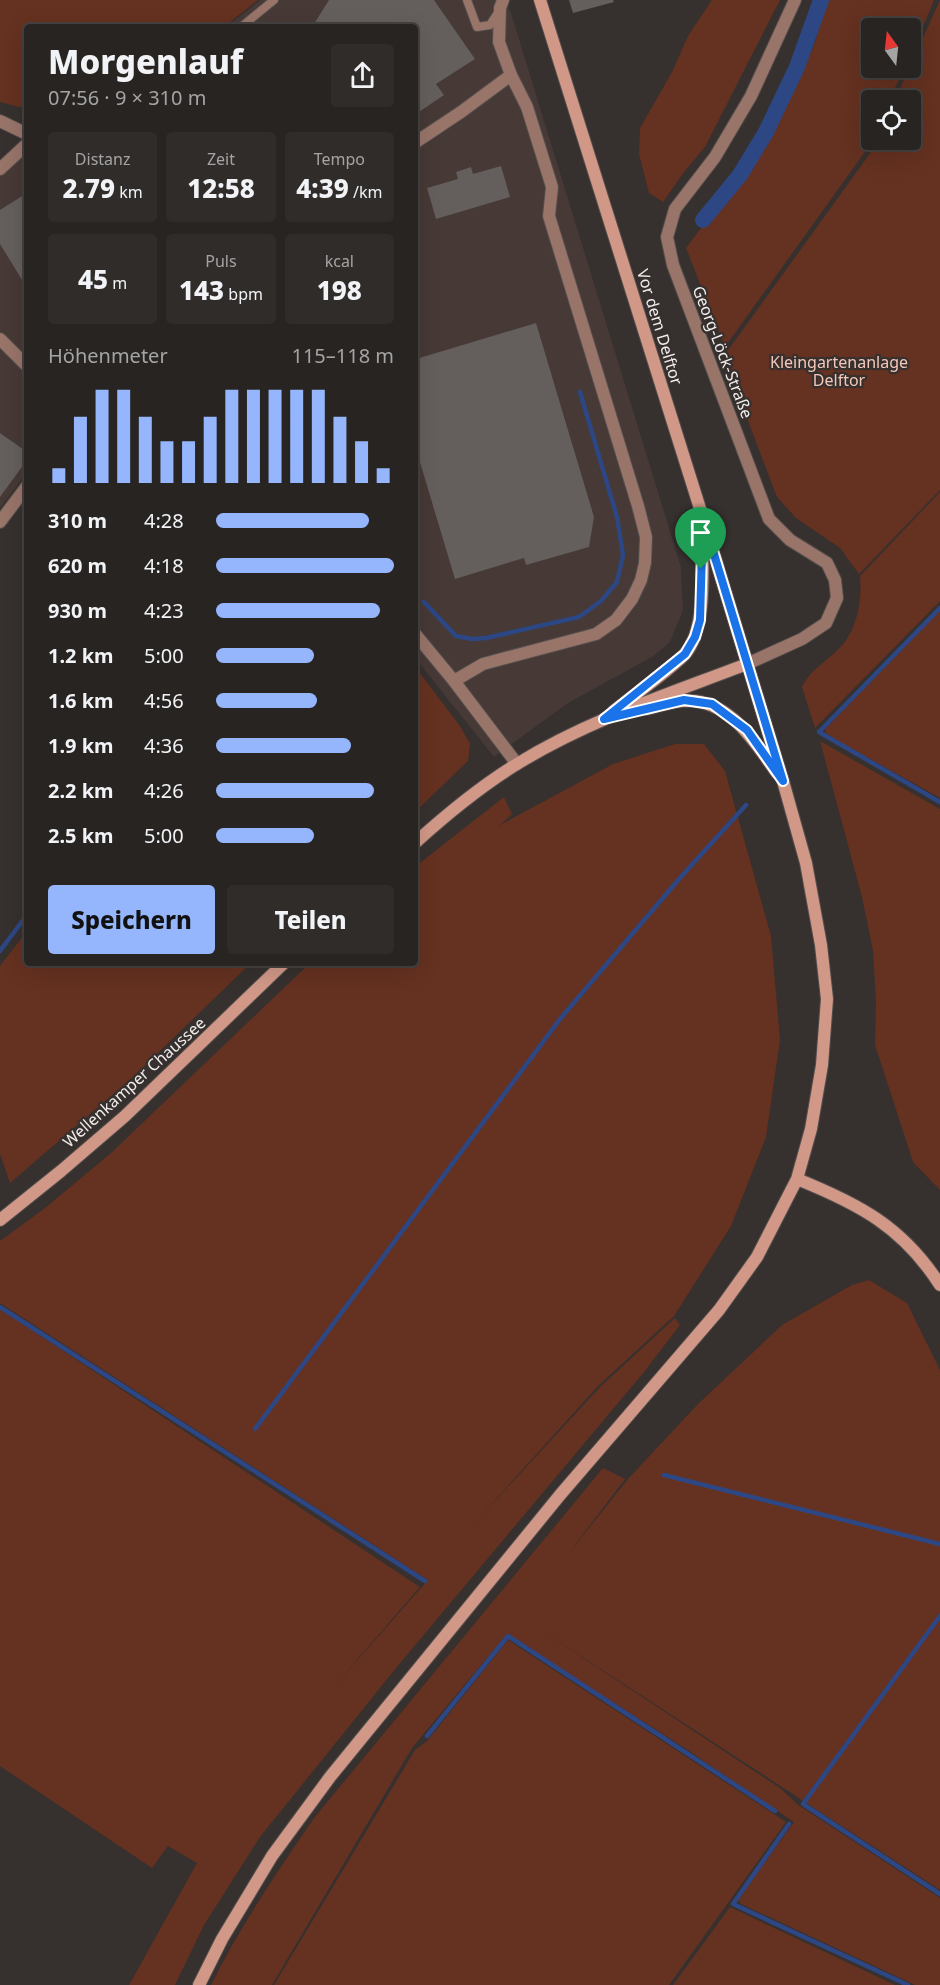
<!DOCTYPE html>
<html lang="de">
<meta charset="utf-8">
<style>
:root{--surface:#282422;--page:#302c2a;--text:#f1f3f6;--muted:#a5a4a5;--line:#444140;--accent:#95b6fd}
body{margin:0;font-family:"Noto Sans",sans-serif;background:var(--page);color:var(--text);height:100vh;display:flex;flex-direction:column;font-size:22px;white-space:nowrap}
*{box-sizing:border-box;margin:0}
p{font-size:20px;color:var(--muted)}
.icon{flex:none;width:33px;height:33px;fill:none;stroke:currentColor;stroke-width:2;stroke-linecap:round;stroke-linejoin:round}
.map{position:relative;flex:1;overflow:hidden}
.side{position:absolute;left:24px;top:24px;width:394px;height:942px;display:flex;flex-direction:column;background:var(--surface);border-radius:6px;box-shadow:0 6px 24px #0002,0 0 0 2px var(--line)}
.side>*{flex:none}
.needle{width:39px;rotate:345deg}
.tools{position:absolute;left:861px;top:18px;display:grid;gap:12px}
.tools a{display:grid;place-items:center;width:60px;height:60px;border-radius:6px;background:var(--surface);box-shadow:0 6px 24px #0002,0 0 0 2px var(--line);font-size:30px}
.pin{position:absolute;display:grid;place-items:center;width:51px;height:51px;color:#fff;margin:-62px -26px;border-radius:50% 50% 50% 0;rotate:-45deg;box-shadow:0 0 6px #0007}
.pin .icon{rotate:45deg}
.round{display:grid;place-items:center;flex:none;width:63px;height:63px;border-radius:6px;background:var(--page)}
.head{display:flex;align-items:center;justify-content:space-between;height:102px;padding:0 24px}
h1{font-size:33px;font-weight:800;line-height:45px}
.stats{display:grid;grid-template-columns:repeat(3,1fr);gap:9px;height:102px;padding:6px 24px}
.stats div{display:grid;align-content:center;border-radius:6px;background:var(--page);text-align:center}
.stats b{font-size:26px;font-weight:800}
.stats small{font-size:16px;font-weight:400}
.stats p{font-size:16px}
.chart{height:168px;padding:12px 24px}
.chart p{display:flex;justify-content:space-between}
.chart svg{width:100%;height:108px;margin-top:6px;stroke:var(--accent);stroke-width:6}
.button{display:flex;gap:12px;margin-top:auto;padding:12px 24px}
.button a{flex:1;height:69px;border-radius:6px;background:var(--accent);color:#111;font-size:24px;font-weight:800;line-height:69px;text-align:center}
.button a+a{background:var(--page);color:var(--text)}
ul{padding:0 24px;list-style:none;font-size:20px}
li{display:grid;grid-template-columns:96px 72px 1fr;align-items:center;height:45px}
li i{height:15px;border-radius:8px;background:var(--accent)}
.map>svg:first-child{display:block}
.built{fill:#463936}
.green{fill:#653120}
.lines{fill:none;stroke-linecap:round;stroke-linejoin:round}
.stream{stroke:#2d4785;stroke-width:4.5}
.canal{stroke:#2d4785;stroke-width:16}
.building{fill:#645e5c}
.lane-casing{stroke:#544e4d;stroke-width:10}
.street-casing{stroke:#544e4d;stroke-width:14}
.secondary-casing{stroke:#544e4d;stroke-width:14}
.lane{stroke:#987469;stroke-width:8}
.street{stroke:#987469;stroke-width:12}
.secondary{stroke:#d19887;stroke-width:12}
.route-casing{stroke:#fff;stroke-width:12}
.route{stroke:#1a73e8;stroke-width:8}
.labels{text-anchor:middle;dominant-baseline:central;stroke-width:4.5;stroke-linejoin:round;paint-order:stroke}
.street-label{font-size:16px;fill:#f2eeed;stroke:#36302e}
.park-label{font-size:16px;fill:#f5c7b9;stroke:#36302e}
</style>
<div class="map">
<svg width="940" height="1985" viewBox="0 0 940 1985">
<rect width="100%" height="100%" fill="#36302e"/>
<path class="built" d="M 260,0 L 504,0 L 511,13 L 681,567 L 683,610 L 670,642 L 652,657 L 568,703 L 494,757 L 416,659 L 416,27 L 226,27 Z
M 27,139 L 27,472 L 0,508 L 0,163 Z"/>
<path class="green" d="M 0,0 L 258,0 L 224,27 L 27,27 L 27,106 L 20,107 L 0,102 Z
M 712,0 L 780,0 L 705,147 L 684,172 L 663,202 L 649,193 L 639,154 L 640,128 L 672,72 L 688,36 Z
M 828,0 L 934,0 L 911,56 L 910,28 L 872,28 L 872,68 L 905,68 L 889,100 L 872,100 L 871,139 L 867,149 L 725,347 L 686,248 L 766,142 L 813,48 Z
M 940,0 L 940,490 L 859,574 L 840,548 L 796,518 L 777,497 L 751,429 L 726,353 L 871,152 L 877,140 L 910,140 L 910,100 L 895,100 Z
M 940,492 L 940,601 L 815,728 L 802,687 C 811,668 831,659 844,643 C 858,625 862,598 860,576 Z
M 940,610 L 940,798 L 838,741 L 826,733 L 825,729 Z
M 416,668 L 460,726 L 470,744 L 468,761 L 416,811 Z
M 820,741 L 940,809 L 940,1190 L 913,1162 L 875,1045 L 876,1001 L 873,951 L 862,897 Z
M 675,744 L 704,744 L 725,771 L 771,936 L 780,1040 L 766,1137 L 731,1226 L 674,1316 L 598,1386 L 470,1528 L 600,1387 L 675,1318 L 680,1325 L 644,1372 L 396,1668 L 260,1837 L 204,1925 L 175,1985 L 129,1985 L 197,1863 L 168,1846 L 152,1868 L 0,1766 L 0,1309 L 420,1587 L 330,1691 L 428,1580 L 0,1303 L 0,1241 L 45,1208 L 111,1153 L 310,963 L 416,963 L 416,866 L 504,797 L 512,814 L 496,829 L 502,824 L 613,764 Z
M 27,931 L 27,963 L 251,963 L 133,1077 L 10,1183 L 0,1154 L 0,966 Z
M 869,1280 L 907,1303 L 940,1370 L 940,1890 L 541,1630 L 780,1788 L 797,1804 L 940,1898 L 940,1985 L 915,1985 L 741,1904 L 738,1900 L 794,1822 L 683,1747 L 507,1634 L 412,1748 L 272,1985 L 211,1985 C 240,1927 277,1872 314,1818 L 603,1468 L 625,1479 L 569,1553 L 628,1479 L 698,1404 L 782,1325 L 852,1285 Z
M 508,1640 L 786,1822 L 669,1985 L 274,1985 L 415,1750 L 427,1741 Z
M 730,1907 L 895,1985 L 673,1985 Z"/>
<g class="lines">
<path class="stream" d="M 424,602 L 456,636 L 472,639 L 486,638 L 579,617 L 601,601 L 617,582 L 623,555 L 617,517 L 580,392
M 940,608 L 819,732 L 940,802
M 0,951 L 27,915
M 0,1307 L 425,1581
M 255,1429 L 560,1019 L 679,879 L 746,805
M 664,1475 L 940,1544
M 940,1616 L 803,1804 L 940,1894
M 427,1736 L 508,1636 L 775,1811
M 789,1824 L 733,1904 L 908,1985"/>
<path class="canal" d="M 703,220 L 740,175 L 766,132 L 797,67 L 821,0"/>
</g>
<path class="building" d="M 329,0 L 434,0 L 475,59 L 436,84 L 444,95 L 416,114 L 416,27 L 312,27 Z
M 569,0 L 613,0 L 614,2 L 573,13 Z
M 501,166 L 510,197 L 436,219 L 427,188 L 458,179 L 456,172 L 471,167 L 473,174 Z
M 27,193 L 27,288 L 0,244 L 0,210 Z
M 536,323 L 594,517 L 589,547 L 526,565 L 524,558 L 455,579 L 416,449 L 416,359 Z
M 0,433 L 27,452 L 27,460 L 0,497 Z"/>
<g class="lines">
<g class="lane-casing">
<path id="lane" d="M 467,0 L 477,27 L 490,25 L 499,11
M 241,27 L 274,0"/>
</g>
<g class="street-casing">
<path id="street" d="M 0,121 L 27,134
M 416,142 L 461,112 L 511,75
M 0,169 L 27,144
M 0,339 L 27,366
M 0,522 L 27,486
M 416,635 L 454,681 L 517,764
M 747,664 L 802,639 L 826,623 L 837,598 L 835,580 L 827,563 L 790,540 L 769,519 L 673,265 L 667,237 L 675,209 L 715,157 L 751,96 L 795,0
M 454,681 L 483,664 L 596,634 L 616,620 L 632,599 L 641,580 L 645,563 L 646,537 L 638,506 L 549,216 L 552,187 L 527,107 L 511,75 L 499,42 L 500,8 L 503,0"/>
</g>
<g class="secondary-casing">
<path id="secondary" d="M 646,709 C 658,706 670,702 682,701 C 727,696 755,742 777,773
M 614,711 C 635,694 665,674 684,655 C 708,630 702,562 702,528
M 416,842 C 447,814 481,786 517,764 C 588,720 669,694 747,664
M 797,1179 C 859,1204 903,1227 940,1285
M 0,1220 L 61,1171 L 125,1116 L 284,963
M 199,1985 L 222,1939 L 272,1856 L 330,1777 L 560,1495 L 719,1310 L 757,1257 L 797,1179 L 811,1129 L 822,1065 L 827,999 L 821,945 L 806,863 L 783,781 L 703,518 L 540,0"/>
</g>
<use href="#lane" class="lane"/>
<use href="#street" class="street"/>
<use href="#secondary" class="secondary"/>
</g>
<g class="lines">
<g class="route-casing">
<path id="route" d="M 703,518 L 783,781 L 747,730 L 712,704 L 684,700 L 604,719 L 685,654 L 695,637 L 700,620 Z"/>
</g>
<use href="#route" class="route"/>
</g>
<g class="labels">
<g class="street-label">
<text transform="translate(660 327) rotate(73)">Vor dem Delftor</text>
<text transform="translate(723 352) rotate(69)">Georg-Löck-Straße</text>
<text transform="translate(134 1082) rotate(-42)">Wellenkamper Chaussee</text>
</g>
<g class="park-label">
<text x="839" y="362">Kleingartenanlage<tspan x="839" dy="18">Delftor</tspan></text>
</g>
</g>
</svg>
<div class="tools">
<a><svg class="needle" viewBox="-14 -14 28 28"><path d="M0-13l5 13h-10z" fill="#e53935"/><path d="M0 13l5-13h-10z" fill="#a5a4a5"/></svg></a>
<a><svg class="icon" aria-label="locate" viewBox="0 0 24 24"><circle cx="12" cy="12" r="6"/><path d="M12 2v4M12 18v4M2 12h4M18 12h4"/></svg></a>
</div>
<div class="pin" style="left:701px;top:569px;background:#1e9e55"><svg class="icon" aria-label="arrive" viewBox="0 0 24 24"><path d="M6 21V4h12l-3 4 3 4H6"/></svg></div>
<section class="side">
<div class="head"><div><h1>Morgenlauf</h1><p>07:56 · 9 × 310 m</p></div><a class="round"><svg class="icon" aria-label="share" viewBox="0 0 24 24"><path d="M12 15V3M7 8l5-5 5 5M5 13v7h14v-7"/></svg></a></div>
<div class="stats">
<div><p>Distanz</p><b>2.79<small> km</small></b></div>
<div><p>Zeit</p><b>12:58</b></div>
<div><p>Tempo</p><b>4:39<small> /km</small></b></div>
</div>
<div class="stats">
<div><b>45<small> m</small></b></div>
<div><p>Puls</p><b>143<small> bpm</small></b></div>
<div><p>kcal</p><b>198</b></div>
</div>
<div class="chart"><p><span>Höhenmeter</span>115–118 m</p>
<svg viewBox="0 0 160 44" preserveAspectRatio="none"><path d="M5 44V38M15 44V17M25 44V6M35 44V6M45 44V17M55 44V27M65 44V27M75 44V17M85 44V6M95 44V6M105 44V6M115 44V6M125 44V6M135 44V17M145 44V27M155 44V38"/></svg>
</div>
<ul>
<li><b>310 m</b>4:28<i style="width:86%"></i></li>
<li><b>620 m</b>4:18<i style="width:100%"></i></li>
<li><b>930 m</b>4:23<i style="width:92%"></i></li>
<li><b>1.2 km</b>5:00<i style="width:55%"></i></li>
<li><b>1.6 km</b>4:56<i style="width:57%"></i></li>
<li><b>1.9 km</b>4:36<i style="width:76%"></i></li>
<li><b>2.2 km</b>4:26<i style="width:89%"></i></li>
<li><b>2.5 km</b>5:00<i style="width:55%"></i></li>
</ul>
<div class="button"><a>Speichern</a><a>Teilen</a></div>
</section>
</div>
